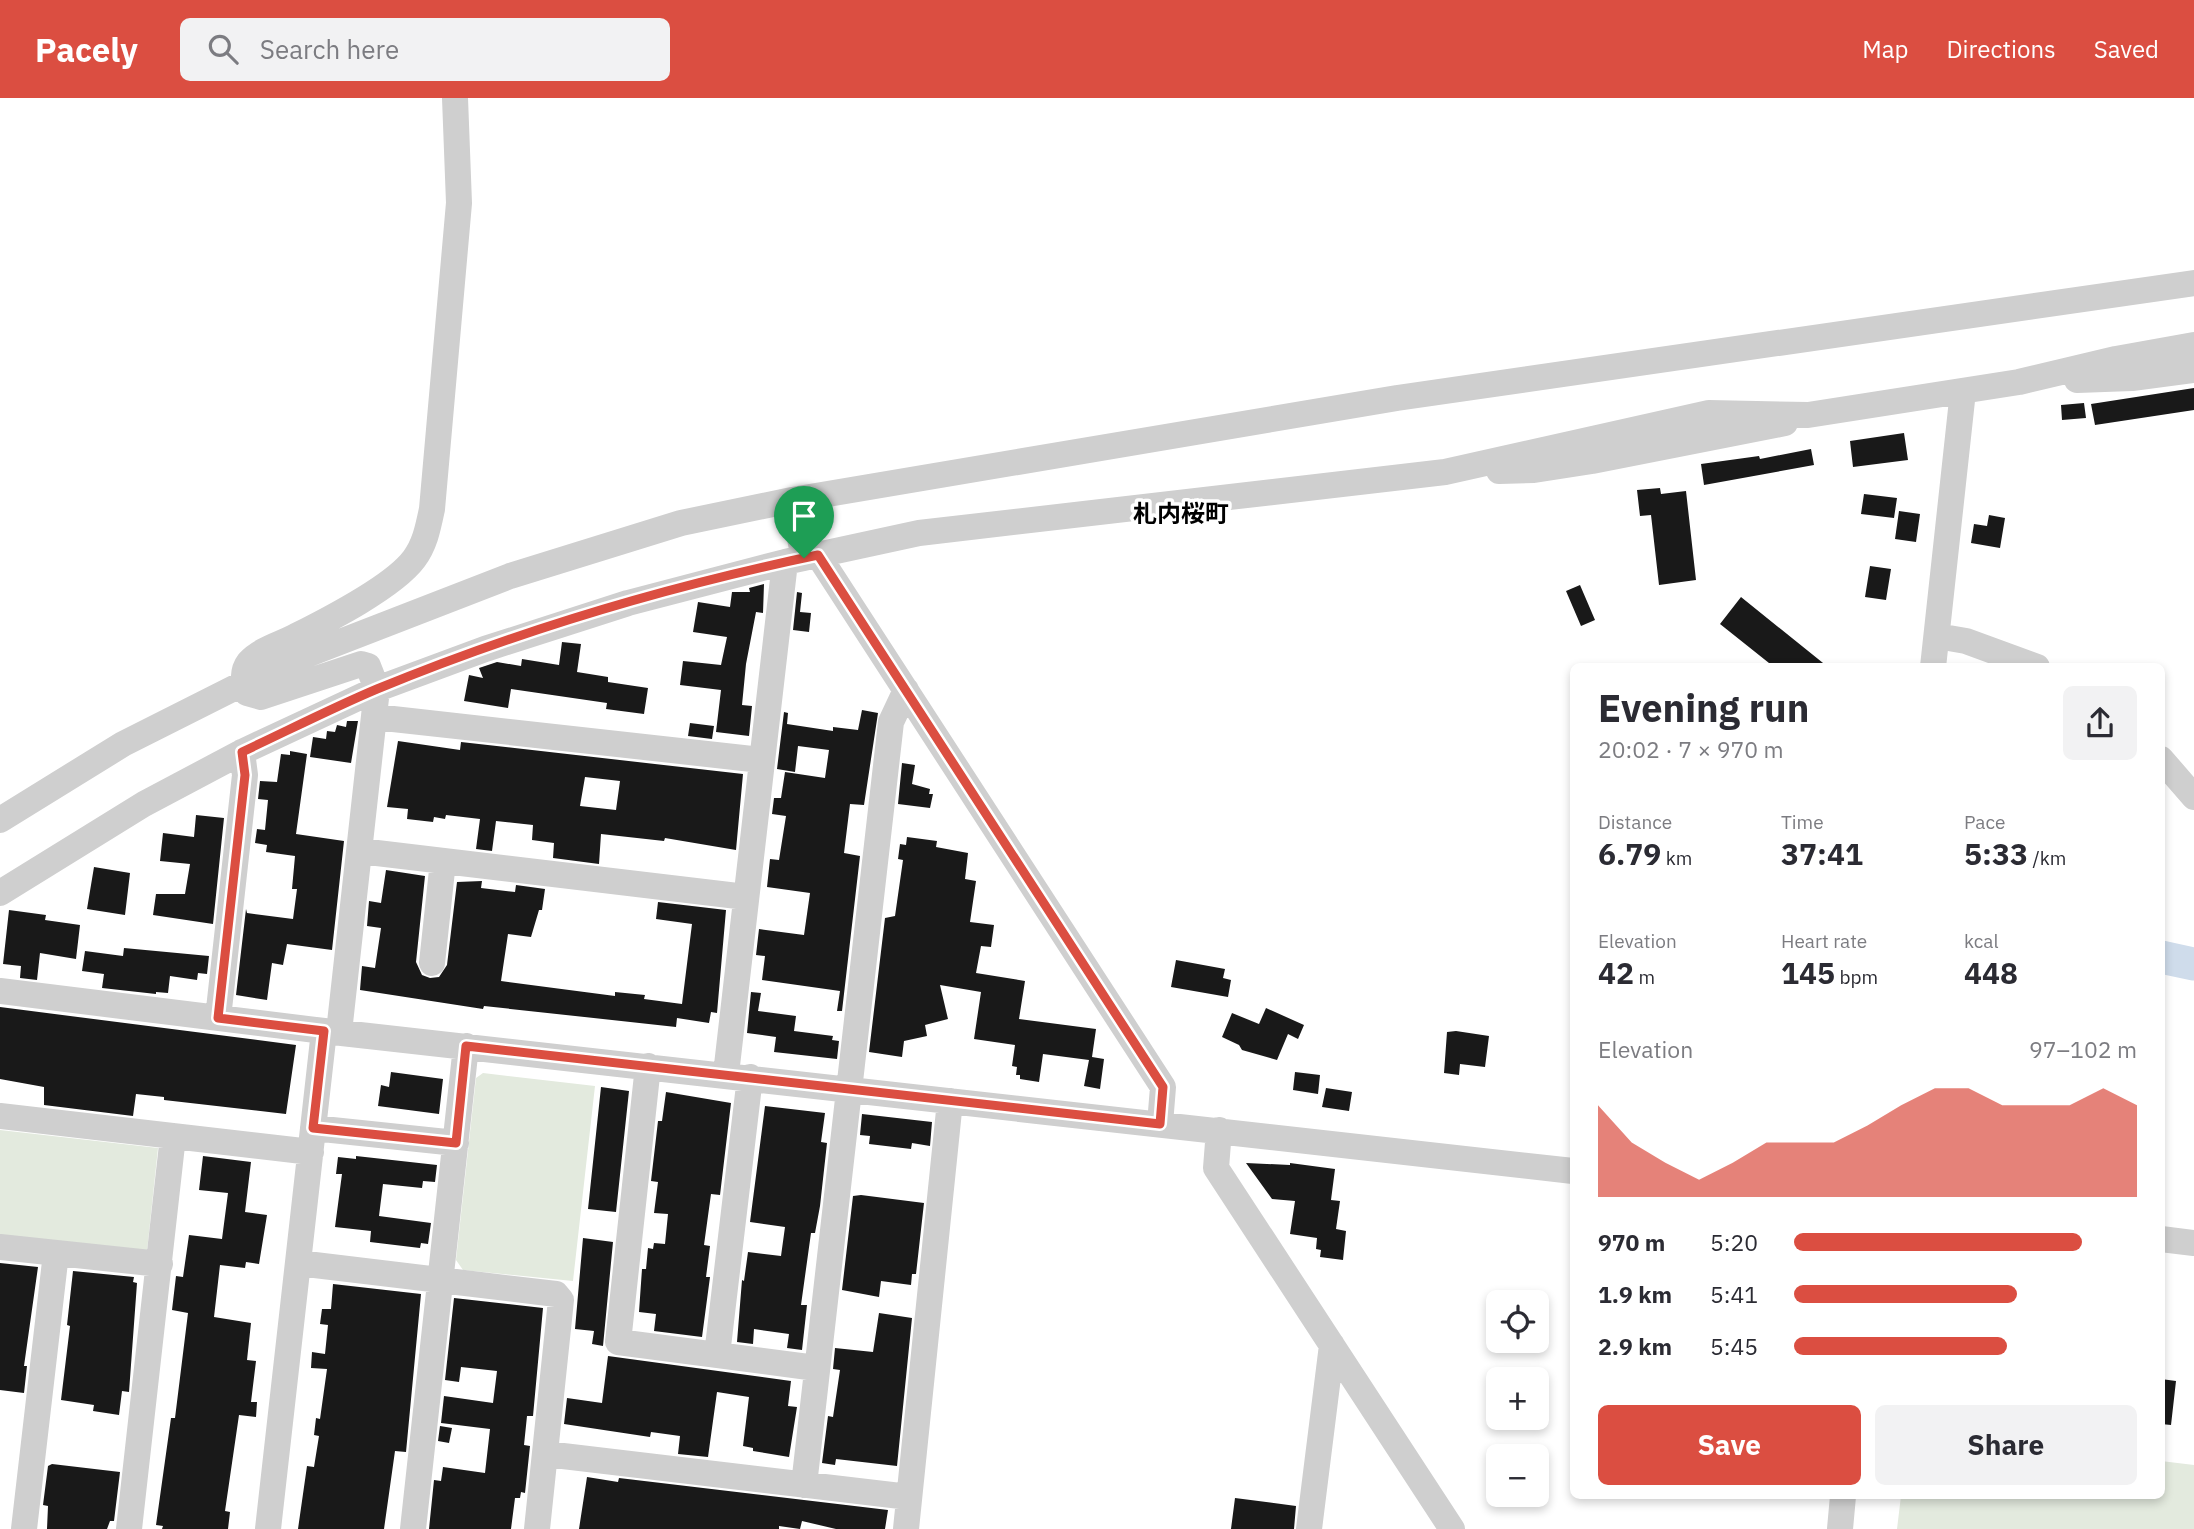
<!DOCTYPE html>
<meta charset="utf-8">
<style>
:root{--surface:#fff;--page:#f2f2f3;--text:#2b2b33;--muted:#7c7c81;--accent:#db4e41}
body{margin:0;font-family:"IBM Plex Sans","Noto Sans JP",sans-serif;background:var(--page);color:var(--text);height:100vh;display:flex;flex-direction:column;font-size:26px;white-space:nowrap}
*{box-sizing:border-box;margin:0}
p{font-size:23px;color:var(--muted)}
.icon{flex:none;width:38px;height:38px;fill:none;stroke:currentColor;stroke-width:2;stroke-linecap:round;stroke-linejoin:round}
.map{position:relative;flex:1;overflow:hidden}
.details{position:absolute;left:1570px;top:565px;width:595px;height:836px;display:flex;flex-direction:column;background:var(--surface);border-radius:10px;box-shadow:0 4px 10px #0003}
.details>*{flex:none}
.controls{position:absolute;left:1486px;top:1192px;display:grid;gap:14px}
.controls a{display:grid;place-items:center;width:63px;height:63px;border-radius:10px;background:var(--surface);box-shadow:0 4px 10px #0003;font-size:35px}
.pin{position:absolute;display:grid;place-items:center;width:60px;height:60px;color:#fff;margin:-72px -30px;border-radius:50% 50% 50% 0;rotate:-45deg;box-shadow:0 0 7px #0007}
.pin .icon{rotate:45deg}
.round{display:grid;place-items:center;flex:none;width:74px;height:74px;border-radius:10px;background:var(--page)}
.head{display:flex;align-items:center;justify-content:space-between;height:119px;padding:0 28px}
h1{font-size:38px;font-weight:700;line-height:52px}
.figures{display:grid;grid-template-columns:repeat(3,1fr);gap:10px;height:119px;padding:7px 28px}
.figures div{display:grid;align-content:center}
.figures b{font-size:30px;font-weight:700}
.figures small{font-size:19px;font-weight:400}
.figures p{font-size:19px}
.chart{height:196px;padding:14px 28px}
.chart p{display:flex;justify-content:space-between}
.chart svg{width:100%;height:126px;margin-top:7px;fill:var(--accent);opacity:.7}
.button{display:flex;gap:14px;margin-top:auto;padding:14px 28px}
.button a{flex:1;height:80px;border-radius:10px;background:var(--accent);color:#fff;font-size:28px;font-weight:700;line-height:80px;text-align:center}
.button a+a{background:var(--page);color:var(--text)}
ul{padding:0 28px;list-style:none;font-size:23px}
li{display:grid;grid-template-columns:112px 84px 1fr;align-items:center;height:52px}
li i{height:18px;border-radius:9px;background:var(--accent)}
header{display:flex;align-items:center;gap:42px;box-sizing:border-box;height:98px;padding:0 35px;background:var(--accent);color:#fff}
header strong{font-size:33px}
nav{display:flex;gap:38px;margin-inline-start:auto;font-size:24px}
.search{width:490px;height:63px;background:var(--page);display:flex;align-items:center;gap:18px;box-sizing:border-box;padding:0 24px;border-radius:10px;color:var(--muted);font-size:26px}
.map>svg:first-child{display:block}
.green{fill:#e3eade}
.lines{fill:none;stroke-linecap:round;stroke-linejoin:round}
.river{stroke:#cfdceb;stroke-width:33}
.building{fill:#191919;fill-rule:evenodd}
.minor{stroke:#cfcfcf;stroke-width:26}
.route-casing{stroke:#fff;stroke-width:14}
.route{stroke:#db4e41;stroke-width:9}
.labels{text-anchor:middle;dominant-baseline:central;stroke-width:7;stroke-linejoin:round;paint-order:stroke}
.quarter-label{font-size:24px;font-weight:bold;fill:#000;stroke:#fff}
</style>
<header>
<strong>Pacely</strong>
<div class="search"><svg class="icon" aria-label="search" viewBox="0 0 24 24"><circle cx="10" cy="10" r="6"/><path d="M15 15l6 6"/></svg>Search here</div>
<nav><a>Map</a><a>Directions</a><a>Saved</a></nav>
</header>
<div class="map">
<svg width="2194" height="1431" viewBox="0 0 2194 1431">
<rect width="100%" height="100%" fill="#fff"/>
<path class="green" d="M 483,975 L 595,988 L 573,1183 L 463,1172 L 456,1162 L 476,980 Z
M 0,1032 L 158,1050 L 147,1153 L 0,1137 Z
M 2161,1363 L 2194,1367 L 2194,1431 L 1897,1431 L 1901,1398 L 2161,1398 Z"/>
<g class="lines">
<path class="river" d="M 2161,859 L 2194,866"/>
</g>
<path class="building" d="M 2194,290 L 2194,312 L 2095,327 L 2091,306 Z
M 2084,305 L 2086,320 L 2062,322 L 2061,307 Z
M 1904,335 L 1908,362 L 1853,369 L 1850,343 Z
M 1811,351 L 1814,367 L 1704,387 L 1701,366 L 1759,358 L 1760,361 Z
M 1660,390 L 1661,396 L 1686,393 L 1696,482 L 1659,487 L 1651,417 L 1640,418 L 1637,392 Z
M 1864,396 L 1897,400 L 1894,420 L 1861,416 Z
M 1899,413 L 1920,416 L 1916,444 L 1895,441 Z
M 1989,417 L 2005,420 L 2000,450 L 1971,445 L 1974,426 L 1987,428 Z
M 1870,468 L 1891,471 L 1886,502 L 1865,499 Z
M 764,486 L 763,515 L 756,514 L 746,566 L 742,607 L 752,608 L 749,638 L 716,634 L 721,592 L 680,587 L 683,563 L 721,567 L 727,539 L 693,534 L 698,504 L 730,509 L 732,494 L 750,494 L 749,490 Z
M 1580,487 L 1595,522 L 1581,528 L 1566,493 Z
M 797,494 L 802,495 L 800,514 L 811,515 L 809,534 L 793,532 Z
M 1741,499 L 1828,569 L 1774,569 L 1720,526 Z
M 562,544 L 581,546 L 577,574 L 608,579 L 608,584 L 648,590 L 644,616 L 606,611 L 607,605 L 511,591 L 508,610 L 464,603 L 469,577 L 483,580 L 479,570 L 497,564 L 521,568 L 522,561 L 559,567 Z
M 862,612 L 878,615 L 864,707 L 850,706 L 844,755 L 860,758 L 842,913 L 837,913 L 840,893 L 762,882 L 765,858 L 756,857 L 759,831 L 804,837 L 810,795 L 767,789 L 770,761 L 779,762 L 786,718 L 772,716 L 774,700 L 781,700 L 785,674 L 825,680 L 829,652 L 798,648 L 795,674 L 777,671 L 784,614 L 788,615 L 787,626 L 833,633 L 833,629 L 858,632 Z
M 347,623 L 358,623 L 351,665 L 310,659 L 313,639 L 326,641 L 327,633 L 335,634 L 337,627 L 346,629 Z
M 690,625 L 714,628 L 712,641 L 688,638 Z
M 398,643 L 460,652 L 461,644 L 743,676 L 736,752 L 665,740 L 664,743 L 601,736 L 599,766 L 553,760 L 554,745 L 532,742 L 533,727 L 496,723 L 492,753 L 476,751 L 480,721 L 446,717 L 445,721 L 434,719 L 433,724 L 407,721 L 408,711 L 387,709 ZM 585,679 L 620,683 L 616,712 L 580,708 Z
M 290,653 L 307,656 L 296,736 L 344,743 L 332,852 L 287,846 L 283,867 L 272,865 L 267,902 L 236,897 L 246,811 L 247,815 L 293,821 L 297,791 L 292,791 L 295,758 L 266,754 L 267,747 L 255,745 L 257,731 L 265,732 L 268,702 L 258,701 L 260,683 L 277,684 L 281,656 L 290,657 Z
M 902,665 L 915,667 L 912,686 L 930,691 L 929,696 L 933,696 L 930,710 L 898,706 Z
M 196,717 L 224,720 L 213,826 L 153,817 L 156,796 L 185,796 L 190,766 L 160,763 L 163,735 L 194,739 Z
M 907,739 L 937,743 L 936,749 L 968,755 L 965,781 L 976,783 L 970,824 L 994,827 L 991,849 L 981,848 L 976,875 L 1025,883 L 1019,921 L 1096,931 L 1092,959 L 1104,961 L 1100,991 L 1084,988 L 1089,962 L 1043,956 L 1039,984 L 1020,981 L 1020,977 L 1016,977 L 1017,969 L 1012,968 L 1015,947 L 974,941 L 981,894 L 940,887 L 948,921 L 925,927 L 927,938 L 904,943 L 902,959 L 869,954 L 885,820 L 895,818 L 903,762 L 898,761 L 900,746 L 906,747 Z
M 94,769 L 130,775 L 125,817 L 87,811 Z
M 386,772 L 425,778 L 416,864 L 422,877 L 430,880 L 439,879 L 447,867 L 457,784 L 482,783 L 481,790 L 515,794 L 516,787 L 545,791 L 542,812 L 539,812 L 531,839 L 508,836 L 501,883 L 615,898 L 615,894 L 645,897 L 644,901 L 682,906 L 692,826 L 656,821 L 658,804 L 726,812 L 717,915 L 711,914 L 709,925 L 677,920 L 676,929 L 484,908 L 483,911 L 360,892 L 362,868 L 375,870 L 381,830 L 367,828 L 369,803 L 381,805 Z
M 9,812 L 46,817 L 45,822 L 80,827 L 76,861 L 40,855 L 37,882 L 20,880 L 21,868 L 3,866 Z
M 124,850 L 209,858 L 207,876 L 198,875 L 197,882 L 170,878 L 168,895 L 156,894 L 156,896 L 102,890 L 104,876 L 82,873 L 85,853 L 123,858 Z
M 1176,862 L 1225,871 L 1223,880 L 1231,882 L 1228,899 L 1171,889 Z
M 751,894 L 761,895 L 758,913 L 796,918 L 794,933 L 833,938 L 832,942 L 839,943 L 837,961 L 774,954 L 776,939 L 747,935 Z
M 0,909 L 296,947 L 286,1016 L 164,1002 L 164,999 L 136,996 L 133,1018 L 44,1007 L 44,989 L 0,981 Z
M 1266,910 L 1304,927 L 1298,941 L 1288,936 L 1277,962 L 1242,952 L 1239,947 L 1222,939 L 1232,915 L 1259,926 Z
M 1456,933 L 1489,938 L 1485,969 L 1460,966 L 1459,977 L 1444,975 L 1447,934 Z
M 391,974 L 443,981 L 439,1016 L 378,1008 L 381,987 L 389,989 Z
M 1295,974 L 1320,977 L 1318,996 L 1293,992 Z
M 601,989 L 629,993 L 616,1114 L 588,1111 Z
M 1326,990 L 1352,994 L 1349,1013 L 1322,1009 Z
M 666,994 L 731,1005 L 720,1097 L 711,1096 L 704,1147 L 710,1148 L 706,1179 L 710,1179 L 702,1239 L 654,1233 L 656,1216 L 639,1214 L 642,1171 L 646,1171 L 648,1150 L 653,1151 L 654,1145 L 665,1146 L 668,1116 L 654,1115 L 658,1084 L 651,1083 L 658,1023 L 662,1023 Z
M 765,1008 L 825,1015 L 821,1044 L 827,1045 L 820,1108 L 815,1135 L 811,1135 L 801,1207 L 807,1207 L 802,1252 L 787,1250 L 789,1236 L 754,1231 L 753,1246 L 737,1244 L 742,1182 L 744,1183 L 748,1154 L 781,1158 L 785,1129 L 750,1124 Z
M 862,1016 L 932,1024 L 930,1048 L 912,1045 L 911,1051 L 869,1046 L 870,1038 L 860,1037 Z
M 203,1058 L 251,1064 L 245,1114 L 267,1117 L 259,1166 L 246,1164 L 245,1170 L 220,1167 L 214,1219 L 251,1225 L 247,1262 L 256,1263 L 251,1304 L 257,1304 L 256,1319 L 239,1317 L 225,1413 L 230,1414 L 228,1431 L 162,1431 L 163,1428 L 156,1427 L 171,1320 L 175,1320 L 188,1215 L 172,1212 L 176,1178 L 183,1179 L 189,1137 L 222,1141 L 228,1095 L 199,1092 Z
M 356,1058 L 437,1067 L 435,1084 L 423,1083 L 422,1090 L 383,1086 L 379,1118 L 431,1125 L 428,1146 L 421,1145 L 420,1150 L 370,1144 L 371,1133 L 335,1129 L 342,1076 L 336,1076 L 338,1059 L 356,1061 Z
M 1246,1065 L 1290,1067 L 1290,1065 L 1335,1071 L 1331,1102 L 1340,1103 L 1336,1131 L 1346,1133 L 1343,1162 L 1320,1159 L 1321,1152 L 1316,1151 L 1317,1140 L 1290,1136 L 1295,1103 L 1272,1101 Z
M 861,1097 L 924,1105 L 916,1176 L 912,1176 L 911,1187 L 881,1183 L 879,1199 L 842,1192 L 853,1098 Z
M 583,1140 L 613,1144 L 603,1248 L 592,1246 L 594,1233 L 575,1231 Z
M 0,1165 L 38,1169 L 24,1268 L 27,1268 L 24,1295 L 0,1292 Z
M 73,1173 L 134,1179 L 133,1184 L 137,1185 L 129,1294 L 122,1293 L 119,1317 L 93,1313 L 94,1307 L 61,1302 L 70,1228 L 67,1227 Z
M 333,1186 L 421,1196 L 406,1354 L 395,1353 L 384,1431 L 298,1431 L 307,1368 L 314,1369 L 319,1338 L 314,1337 L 316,1320 L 320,1321 L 327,1271 L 311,1270 L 312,1254 L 325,1256 L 328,1227 L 320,1226 L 322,1211 L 331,1211 Z
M 454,1200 L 543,1210 L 533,1318 L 527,1318 L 524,1347 L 530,1348 L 525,1395 L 521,1394 L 520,1400 L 515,1400 L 511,1431 L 429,1431 L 434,1382 L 441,1383 L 443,1369 L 485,1375 L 490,1331 L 441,1325 L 444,1298 L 493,1305 L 497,1273 L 461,1269 L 459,1284 L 445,1282 Z
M 879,1215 L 912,1220 L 897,1368 L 836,1361 L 835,1367 L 822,1365 L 828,1318 L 833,1319 L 840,1272 L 833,1271 L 835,1250 L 873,1254 Z
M 608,1258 L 791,1283 L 788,1308 L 797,1309 L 789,1359 L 753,1353 L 753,1350 L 743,1348 L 749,1299 L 717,1294 L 708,1359 L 678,1356 L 680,1338 L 651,1334 L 650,1339 L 564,1326 L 567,1300 L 602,1305 Z
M 2161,1281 L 2176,1283 L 2171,1327 L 2161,1326 Z
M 440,1328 L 452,1330 L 449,1345 L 438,1343 Z
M 52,1366 L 120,1374 L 114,1423 L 110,1423 L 107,1431 L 47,1431 L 48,1408 L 43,1407 L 48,1368 Z
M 587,1379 L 618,1384 L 619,1380 L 888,1412 L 885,1431 L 836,1431 L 802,1423 L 800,1431 L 779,1428 L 779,1431 L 579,1431 Z
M 1235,1400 L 1296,1408 L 1294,1431 L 1231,1431 Z"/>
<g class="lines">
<path class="minor" d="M 2077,282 L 2132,280 L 2194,272
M 1499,373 L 1534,372 L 1592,363 L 1785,325
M 792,402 L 804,460
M 818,457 L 1163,989 L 1160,1026
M 1937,538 L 1966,543 L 2037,569
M 1933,569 L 1963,293
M 375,619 L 761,662
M 2161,661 L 2194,699
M 0,722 L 123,646 L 278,568 L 510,478 L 681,425 L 792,402 L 1397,300 L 2194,185
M 360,753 L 746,799
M 0,795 L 144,706 L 242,654 L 377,591 L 485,551 L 628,505 L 785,464 L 919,435 L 1445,374 L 1709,315 L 1808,317 L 2019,284 L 2116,261 L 2194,247
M 432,865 L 443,763
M 0,893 L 324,933 L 1573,1073
M 218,920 L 245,677 L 242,654
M 339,934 L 377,591 L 368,568 L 361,566 L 261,599 L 247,595 C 243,585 242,573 249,564 C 261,551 281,546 296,538 C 328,522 393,489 414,461 C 425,446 428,430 432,411 L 459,105 L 455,0
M 648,968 L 618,1244 L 816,1270
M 726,976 L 785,464
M 0,1018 L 311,1054
M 313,1030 L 456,1045
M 1219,1032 L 1216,1070 L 1452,1431
M 2161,1141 L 2194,1145
M 0,1149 L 160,1166
M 298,1165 L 556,1196 L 561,1202 L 537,1431
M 717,1257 L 750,979
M 546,1356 L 909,1399
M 804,1387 L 891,624 L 906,592
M 24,1431 L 56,1155
M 129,1431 L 173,1038
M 268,1431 L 324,933
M 413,1431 L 466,948
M 906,1431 L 950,1003
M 1309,1431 L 1332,1247
M 1840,1431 L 1843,1398"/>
</g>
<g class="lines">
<g class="route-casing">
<path id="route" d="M 818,457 L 1163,989 L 1160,1026 L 466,948 L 456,1045 L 313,1030 L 324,933 L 218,920 L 245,677 L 242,654 C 287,633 332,610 377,591 C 518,533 669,488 818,457 Z"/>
</g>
<use href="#route" class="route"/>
</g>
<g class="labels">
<g class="quarter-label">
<text x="1181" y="415">札内桜町</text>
</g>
</g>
</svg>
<div class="controls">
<a><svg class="icon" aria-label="locate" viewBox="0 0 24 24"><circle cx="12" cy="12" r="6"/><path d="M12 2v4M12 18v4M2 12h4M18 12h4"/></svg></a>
<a>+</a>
<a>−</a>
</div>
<div class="pin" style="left:804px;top:460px;background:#1e9e55"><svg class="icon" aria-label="arrive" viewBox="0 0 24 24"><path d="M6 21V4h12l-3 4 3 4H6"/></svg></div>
<section class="details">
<div class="head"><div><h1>Evening run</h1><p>20:02 · 7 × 970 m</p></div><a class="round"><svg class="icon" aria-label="share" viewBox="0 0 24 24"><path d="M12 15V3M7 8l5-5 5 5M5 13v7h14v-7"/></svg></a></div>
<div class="figures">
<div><p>Distance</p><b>6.79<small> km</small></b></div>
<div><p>Time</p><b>37:41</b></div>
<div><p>Pace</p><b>5:33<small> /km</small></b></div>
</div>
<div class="figures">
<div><p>Elevation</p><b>42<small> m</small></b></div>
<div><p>Heart rate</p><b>145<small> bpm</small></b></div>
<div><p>kcal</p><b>448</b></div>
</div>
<div class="chart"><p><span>Elevation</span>97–102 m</p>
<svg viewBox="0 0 160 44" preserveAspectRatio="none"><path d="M0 44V12L10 25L20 32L30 38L40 32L50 25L60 25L70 25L80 19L90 12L100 6L110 6L120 12L130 12L140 12L150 6L160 12V44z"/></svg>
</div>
<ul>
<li><b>970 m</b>5:20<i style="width:84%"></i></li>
<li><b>1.9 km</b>5:41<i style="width:65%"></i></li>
<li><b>2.9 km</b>5:45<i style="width:62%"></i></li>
</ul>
<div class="button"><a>Save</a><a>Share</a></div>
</section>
</div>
